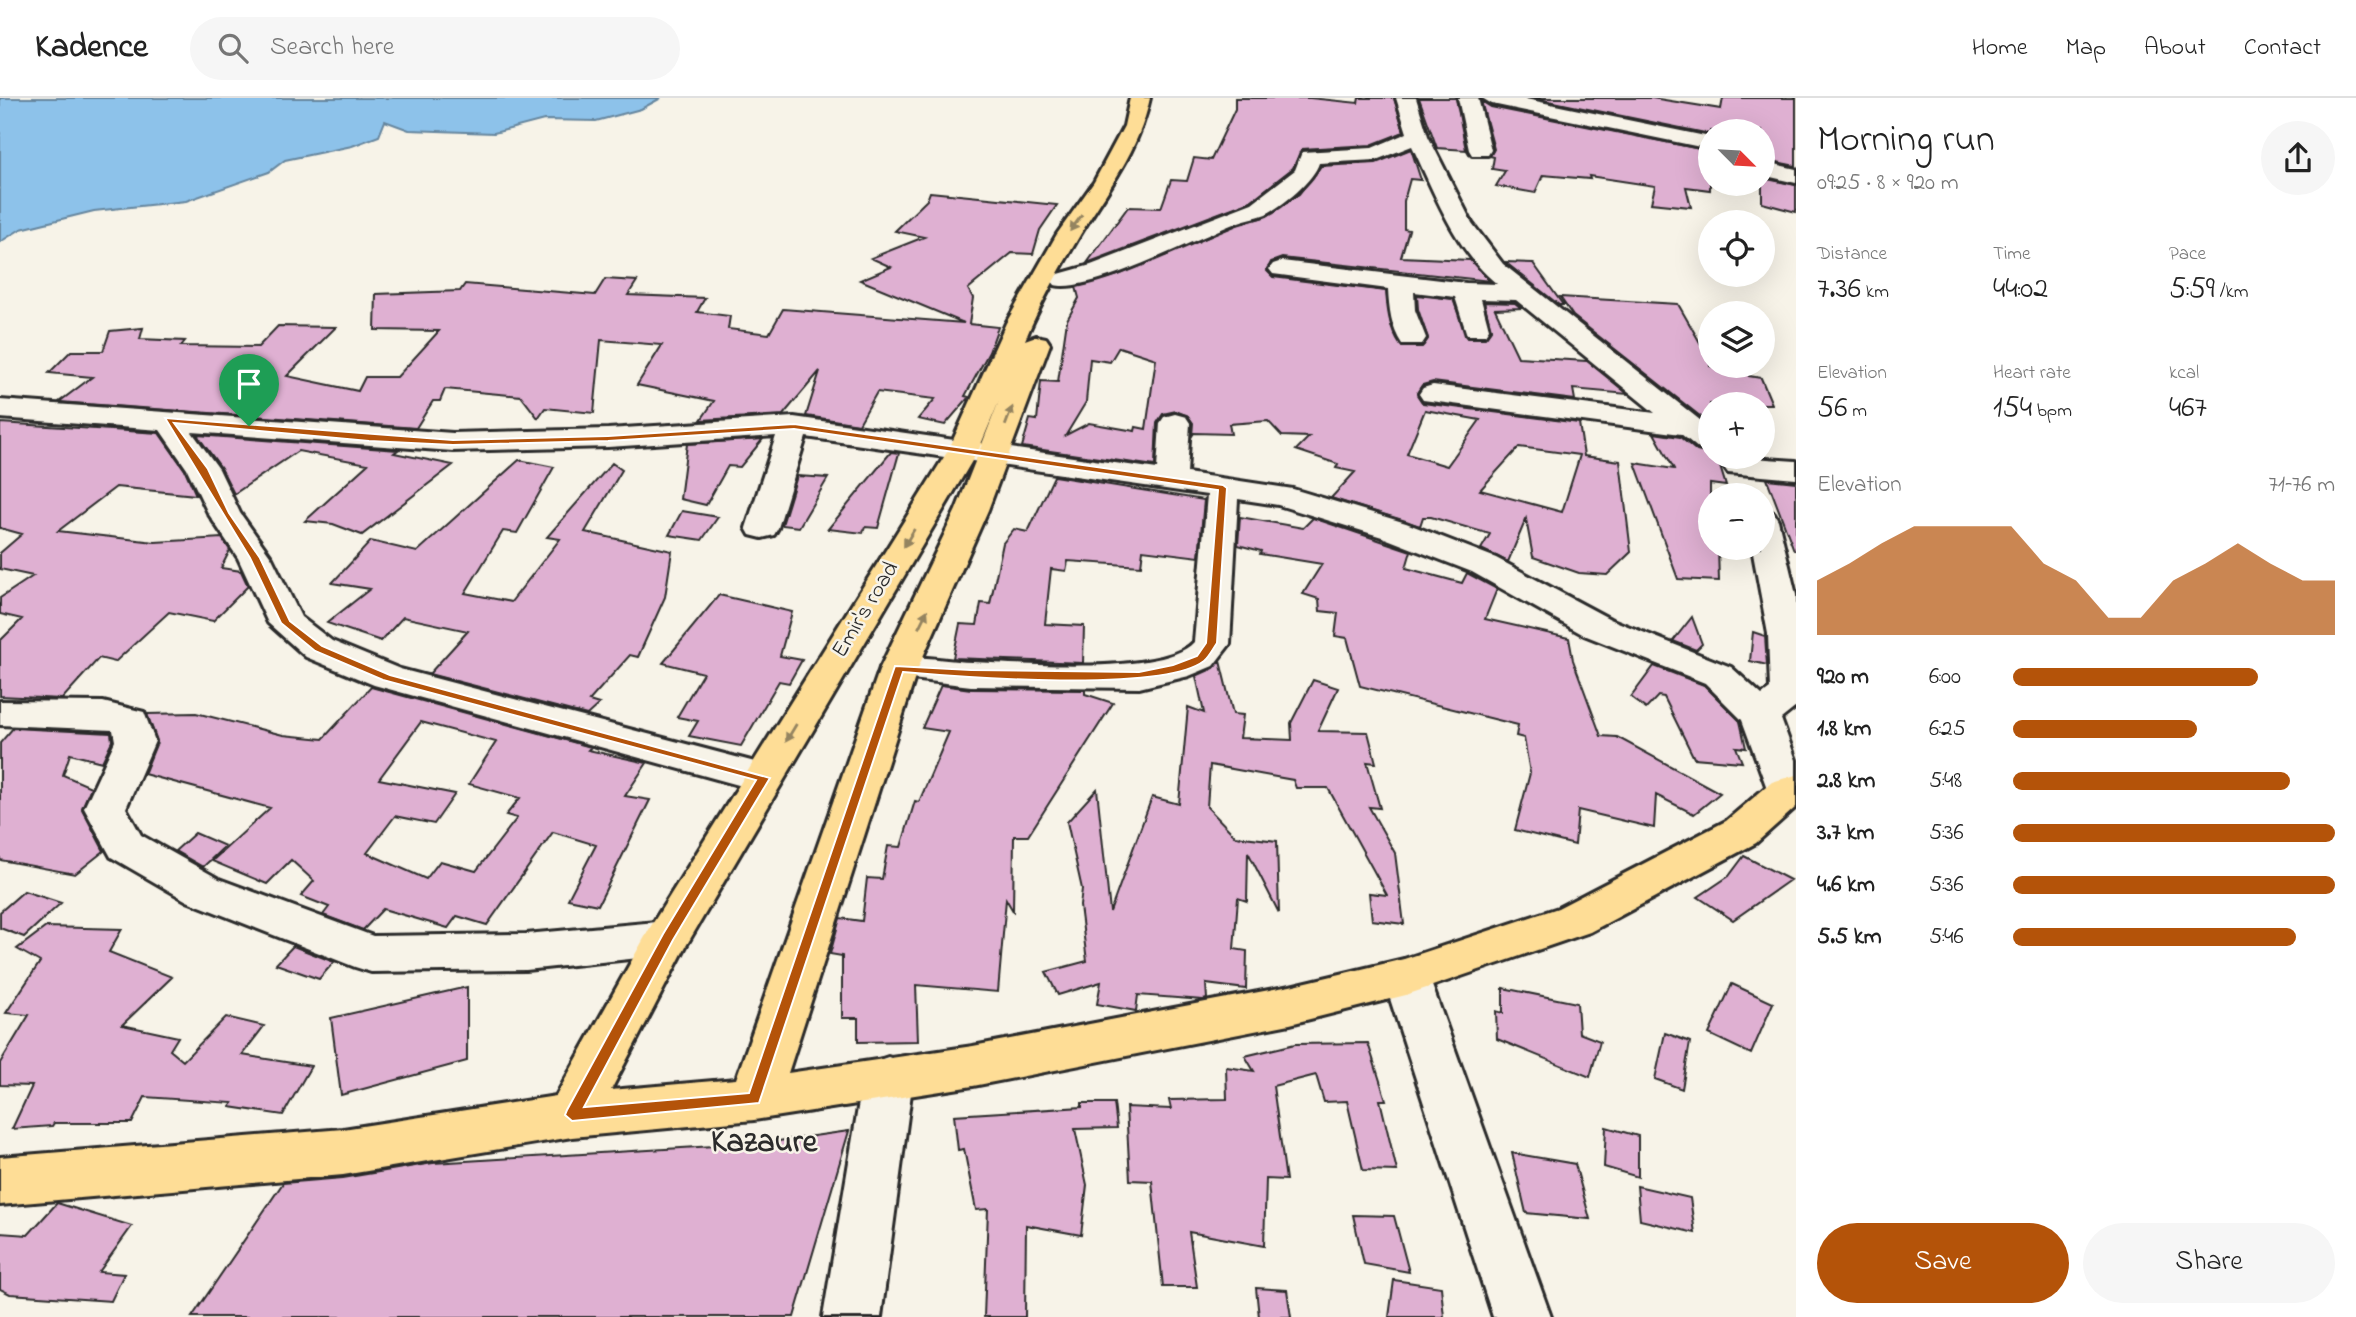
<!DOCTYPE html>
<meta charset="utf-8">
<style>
:root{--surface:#fff;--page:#f6f6f6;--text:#222;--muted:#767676;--line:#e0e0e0;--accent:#b45309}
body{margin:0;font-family:"Indie Flower",sans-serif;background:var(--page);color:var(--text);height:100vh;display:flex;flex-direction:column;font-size:26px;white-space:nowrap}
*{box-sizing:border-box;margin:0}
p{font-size:23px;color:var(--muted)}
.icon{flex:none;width:38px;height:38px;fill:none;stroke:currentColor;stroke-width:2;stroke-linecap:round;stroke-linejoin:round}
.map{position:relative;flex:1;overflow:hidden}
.side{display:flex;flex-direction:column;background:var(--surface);width:560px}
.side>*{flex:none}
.needle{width:46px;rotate:114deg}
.buttons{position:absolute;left:1698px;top:21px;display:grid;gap:14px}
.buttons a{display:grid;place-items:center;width:77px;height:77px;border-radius:50%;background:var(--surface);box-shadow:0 7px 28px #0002;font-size:35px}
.pin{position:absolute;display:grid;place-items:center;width:60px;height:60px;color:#fff;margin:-72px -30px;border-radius:50% 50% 50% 0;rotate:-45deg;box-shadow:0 0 7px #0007}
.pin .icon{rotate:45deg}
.round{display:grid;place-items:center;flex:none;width:74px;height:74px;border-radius:37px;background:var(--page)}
.summary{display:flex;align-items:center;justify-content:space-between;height:119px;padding:0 21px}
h1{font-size:38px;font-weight:600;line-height:52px}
.stats{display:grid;grid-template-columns:repeat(3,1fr);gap:10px;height:119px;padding:7px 21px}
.stats div{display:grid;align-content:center}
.stats b{font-size:30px;font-weight:600}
.stats small{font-size:19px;font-weight:400}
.stats p{font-size:19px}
.chart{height:196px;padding:14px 21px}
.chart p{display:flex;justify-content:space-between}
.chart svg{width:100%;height:126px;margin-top:7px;fill:var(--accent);opacity:.7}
.button{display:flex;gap:14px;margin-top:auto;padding:14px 21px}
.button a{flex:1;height:80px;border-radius:42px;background:var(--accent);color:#fff;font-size:28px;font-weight:600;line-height:80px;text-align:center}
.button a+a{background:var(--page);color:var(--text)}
ul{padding:0 21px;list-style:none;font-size:23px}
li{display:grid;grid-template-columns:112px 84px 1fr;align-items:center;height:52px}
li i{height:18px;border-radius:9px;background:var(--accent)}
header{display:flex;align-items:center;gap:42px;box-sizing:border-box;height:98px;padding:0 35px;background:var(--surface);border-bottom:2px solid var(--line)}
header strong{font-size:33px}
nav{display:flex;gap:38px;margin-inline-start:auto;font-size:24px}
.search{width:490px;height:63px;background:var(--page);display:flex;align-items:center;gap:18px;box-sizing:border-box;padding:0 24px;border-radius:38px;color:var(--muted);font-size:26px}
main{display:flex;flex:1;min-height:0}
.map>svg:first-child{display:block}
.water{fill:#8dc2ea;stroke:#66869e;stroke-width:2}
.building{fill:#dfb0d2;stroke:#2b2b2b;stroke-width:2;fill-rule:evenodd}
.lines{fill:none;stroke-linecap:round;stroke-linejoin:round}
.minor-casing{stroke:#2b2b2b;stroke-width:6}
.major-casing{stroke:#2b2b2b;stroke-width:6}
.minor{fill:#f7f3e8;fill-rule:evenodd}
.major{fill:#fedd96;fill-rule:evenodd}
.oneway{fill:#948460}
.route{fill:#b45309;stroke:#fff;stroke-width:2;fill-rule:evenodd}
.labels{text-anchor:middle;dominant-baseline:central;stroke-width:5;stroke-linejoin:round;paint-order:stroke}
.street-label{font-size:23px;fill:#2b2b2b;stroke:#f7f3e8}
.near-quarter-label{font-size:32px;font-weight:bold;fill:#2b2b2b;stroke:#f7f3e8}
</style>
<header>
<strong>Kadence</strong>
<div class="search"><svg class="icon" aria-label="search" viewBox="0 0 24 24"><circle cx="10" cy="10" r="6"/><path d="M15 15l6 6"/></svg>Search here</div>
<nav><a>Home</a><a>Map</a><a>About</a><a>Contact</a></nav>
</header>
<main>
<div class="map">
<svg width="1796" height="1219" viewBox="0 0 1796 1219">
<rect width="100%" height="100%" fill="#f7f3e8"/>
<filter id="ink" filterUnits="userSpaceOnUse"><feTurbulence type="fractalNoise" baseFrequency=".0143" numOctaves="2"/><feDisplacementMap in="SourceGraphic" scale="14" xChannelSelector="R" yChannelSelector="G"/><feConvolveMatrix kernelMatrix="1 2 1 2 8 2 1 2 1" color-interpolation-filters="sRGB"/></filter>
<g filter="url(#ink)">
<path class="water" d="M 0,0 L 661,0 L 641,11 L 596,23 L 544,22 L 494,35 L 409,32 L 385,23 L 379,38 L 352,48 L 285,62 L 269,74 L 186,103 L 94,113 L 21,131 L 0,144 Z"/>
<path class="building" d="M 1235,0 L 1310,0 L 1358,5 L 1359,0 L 1394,0 L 1404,34 L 1371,47 L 1302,51 L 1293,70 L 1251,103 L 1087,165 L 1128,109 L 1161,110 L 1171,82 L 1187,83 L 1194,60 L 1211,62 L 1235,11 Z
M 1419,0 L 1456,0 L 1466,52 L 1437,50 Z
M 1534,0 L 1652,0 L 1721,11 L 1723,0 L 1796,0 L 1796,68 L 1762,61 L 1762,33 L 1710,33 L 1710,36 Z
M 1481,3 L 1491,9 L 1710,53 L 1710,92 L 1686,89 L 1691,109 L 1651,105 L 1655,88 L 1589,78 L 1590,81 L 1543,77 L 1535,95 L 1496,88 L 1505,73 L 1492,71 L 1494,59 L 1490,58 L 1494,51 Z
M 1411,51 L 1421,82 L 1410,81 L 1404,103 L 1404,131 L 1409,132 L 1401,159 L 1470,162 L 1490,183 L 1282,160 L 1271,164 L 1267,173 L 1273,179 L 1386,193 L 1391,227 L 1402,249 L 1422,249 L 1428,241 L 1418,211 L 1417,197 L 1453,201 L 1467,240 L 1485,240 L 1491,232 L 1484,204 L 1515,205 L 1521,210 L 1495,211 L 1518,259 L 1587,263 L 1628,296 L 1573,291 L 1575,302 L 1433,284 L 1422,287 L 1417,295 L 1423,305 L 1579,325 L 1584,358 L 1620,363 L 1631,454 L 1607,477 L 1579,475 L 1533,459 L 1526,421 L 1508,464 L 1481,451 L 1490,436 L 1431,419 L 1423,419 L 1420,428 L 1331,400 L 1355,374 L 1336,370 L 1338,366 L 1296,352 L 1309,339 L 1282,338 L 1268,323 L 1229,326 L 1231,336 L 1194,335 L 1192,338 L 1193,325 L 1188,318 L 1176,313 L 1163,316 L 1157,325 L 1155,368 L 1022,349 L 1030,321 L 1037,322 L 1041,283 L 1058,284 L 1067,222 L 1079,200 L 1076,189 L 1118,177 L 1237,127 L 1267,118 L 1299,96 L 1321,68 L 1376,65 ZM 1119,249 L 1156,261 L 1146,331 L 1136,329 L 1135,333 L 1089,325 L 1066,337 L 1086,304 L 1090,261 L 1110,264 ZM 1425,312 L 1480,322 L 1447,368 L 1407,356 ZM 1519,349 L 1580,357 L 1562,414 L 1480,392 Z
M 1762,80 L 1796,87 L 1796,114 L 1762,105 Z
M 930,94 L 1057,107 L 1040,132 L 1033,156 L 1012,155 L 968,191 L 973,200 L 969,226 L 998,229 L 989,254 L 965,298 L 969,299 L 945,327 L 918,321 L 935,301 L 877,294 L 859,326 L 806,318 L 820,273 L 783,317 L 701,322 L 714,303 L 637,287 L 662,247 L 601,242 L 594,315 L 545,310 L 538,320 L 521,298 L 445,291 L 440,303 L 433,303 L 416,330 L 59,304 L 92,279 L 49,275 L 71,253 L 103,253 L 110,233 L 143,230 L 140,241 L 185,243 L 181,248 L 258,249 L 278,228 L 336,229 L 287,278 L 358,293 L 365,279 L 397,279 L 439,233 L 375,232 L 376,196 L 460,193 L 465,186 L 595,197 L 605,181 L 637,183 L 628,197 L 705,200 L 697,214 L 730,218 L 728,231 L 769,236 L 783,211 L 964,225 L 860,182 L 891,169 L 871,160 L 924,139 L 895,133 L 927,102 Z
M 1505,164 L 1533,165 L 1563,207 L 1559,207 Z
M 1560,199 L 1678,206 L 1710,262 L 1710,268 L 1747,272 L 1749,278 L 1761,280 L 1772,306 L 1710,306 L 1710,326 L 1573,218 Z
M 0,325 L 159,335 L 185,372 L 196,397 L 116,389 L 58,433 L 155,444 L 222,440 L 230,452 L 221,470 L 241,473 L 248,488 L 213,523 L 169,514 L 115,564 L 99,560 L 62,601 L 0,598 L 0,543 L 22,521 L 0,516 L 0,500 L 33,478 L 0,471 L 0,455 L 22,436 L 0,430 Z
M 1654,335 L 1680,339 L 1697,353 L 1710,356 L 1710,361 L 1718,362 L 1726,388 L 1710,386 L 1710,450 L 1718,450 L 1719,483 L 1678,481 L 1635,365 L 1674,371 Z
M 197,337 L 398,352 L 394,355 L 453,367 L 362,437 L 333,426 L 305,423 L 368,366 L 298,353 L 234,396 L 221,370 Z
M 763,341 L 740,369 L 728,368 L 706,407 L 680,401 L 687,346 Z
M 891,354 L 899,355 L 878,430 L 865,429 L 863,435 L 828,431 Z
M 519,362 L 554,369 L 517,435 L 503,433 L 465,495 L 511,504 L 560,441 L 547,439 L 612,365 L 622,372 L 585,434 L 672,453 L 665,499 L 638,559 L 630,557 L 589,603 L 599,606 L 587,617 L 429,576 L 468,533 L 403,519 L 381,543 L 327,525 L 370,491 L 332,485 L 371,443 L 417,454 Z
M 797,378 L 828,380 L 799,429 L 782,427 Z
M 1054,378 L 1204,402 L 1199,459 L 1143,452 L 1141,468 L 1068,463 L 1066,473 L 1051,471 L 1045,526 L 1084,528 L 1083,565 L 953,560 L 960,526 L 977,527 L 981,505 L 990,506 L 1003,445 L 1014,431 L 1028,434 Z
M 1767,381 L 1796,384 L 1796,452 L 1794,452 Z
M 682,413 L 718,419 L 702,442 L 669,437 Z
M 1240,419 L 1303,430 L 1313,420 L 1411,453 L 1406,470 L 1462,485 L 1467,475 L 1497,491 L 1485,521 L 1569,540 L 1573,562 L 1601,638 L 1617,639 L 1720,695 L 1694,716 L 1656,697 L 1654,730 L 1578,712 L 1575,747 L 1515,732 L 1530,675 L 1524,640 L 1516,638 L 1518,627 L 1360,588 L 1347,540 L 1335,538 L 1338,515 L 1320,513 L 1319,501 L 1303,496 L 1322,466 L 1260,456 L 1261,453 L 1238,447 Z
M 719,497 L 792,514 L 780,558 L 802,562 L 789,585 L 779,583 L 741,648 L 689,638 L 698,623 L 677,619 L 703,575 L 663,565 Z
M 1692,519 L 1702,546 L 1696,552 L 1673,543 Z
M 1753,534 L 1765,538 L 1767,567 L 1750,563 Z
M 1220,563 L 1233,616 L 1243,617 L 1240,640 L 1292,642 L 1291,625 L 1313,582 L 1338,590 L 1318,633 L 1368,634 L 1376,665 L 1367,664 L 1380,710 L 1369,709 L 1395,755 L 1404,826 L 1372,822 L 1369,795 L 1387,797 L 1328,690 L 1296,690 L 1293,682 L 1210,667 L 1207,709 L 1235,738 L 1277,743 L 1279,815 L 1248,754 L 1247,803 L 1238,800 L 1234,851 L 1247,853 L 1246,891 L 1206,886 L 1207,901 L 1203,902 L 1138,897 L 1136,913 L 1097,906 L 1101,884 L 1058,897 L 1046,874 L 1087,863 L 1080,808 L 1082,791 L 1067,724 L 1097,691 L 1110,814 L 1152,699 L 1179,706 L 1188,609 L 1204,615 L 1196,578 L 1214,570 Z
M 1654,568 L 1704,587 L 1740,623 L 1746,650 L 1736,649 L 1742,664 L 1694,660 L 1664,599 L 1658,598 L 1646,611 L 1631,599 Z
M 941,587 L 971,591 L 1085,592 L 1085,596 L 1113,605 L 1028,738 L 1014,738 L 1013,813 L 1006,801 L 998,894 L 916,887 L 918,943 L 858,944 L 858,920 L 842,920 L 842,858 L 830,856 L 840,820 L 862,823 L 867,780 L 882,781 L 888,748 L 901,749 L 915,703 L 919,704 L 949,634 L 922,630 Z
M 371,589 L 591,649 L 588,652 L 647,665 L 625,698 L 650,702 L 598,807 L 568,801 L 596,747 L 553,734 L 487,827 L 457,818 L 448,830 L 383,811 L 363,832 L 323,817 L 329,809 L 301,798 L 314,783 L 291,762 L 267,786 L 212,763 L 270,710 L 144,676 L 157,644 L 147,616 L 196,615 L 283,637 L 323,641 ZM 421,624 L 496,644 L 469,686 L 520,700 L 506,717 L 517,720 L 476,773 L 440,763 L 426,781 L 367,755 L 395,718 L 434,726 L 455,696 L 379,681 Z
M 13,630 L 111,635 L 112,643 L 102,664 L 70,656 L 63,677 L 91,689 L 82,711 L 104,753 L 75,776 L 0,762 L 0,645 Z
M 195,735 L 225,748 L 203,769 L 175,753 Z
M 1744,758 L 1790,782 L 1733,822 L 1698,799 L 1729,778 Z
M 24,793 L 61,805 L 24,839 L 0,830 L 0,814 Z
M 46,829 L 122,831 L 109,854 L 172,879 L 122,927 L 178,939 L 170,952 L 183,963 L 226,919 L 264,928 L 242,957 L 311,968 L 283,1017 L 230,1009 L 233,1005 L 145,999 L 132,1025 L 54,1025 L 52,1028 L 12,1031 L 32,988 L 0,987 L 0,965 L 29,917 L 6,915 L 40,864 L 17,851 Z
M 293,848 L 334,864 L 319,881 L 276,866 Z
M 1732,886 L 1773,905 L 1751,956 L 1709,936 Z
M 467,889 L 467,963 L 341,997 L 331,920 Z
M 1503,890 L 1577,905 L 1579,935 L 1600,943 L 1590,979 L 1497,941 L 1496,913 L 1503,915 Z
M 1665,935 L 1690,944 L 1682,991 L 1655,981 Z
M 1368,945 L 1386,1002 L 1380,1002 L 1397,1073 L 1363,1072 L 1347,1003 L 1324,1004 L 1316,977 L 1273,988 L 1286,1082 L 1266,1081 L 1264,1148 L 1189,1134 L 1197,1189 L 1163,1189 L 1152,1083 L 1130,1082 L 1126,1009 L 1171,1011 L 1169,1002 L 1227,1001 L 1226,969 L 1254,973 L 1245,958 L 1295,946 Z
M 1082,1005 L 1114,1005 L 1117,1030 L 1075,1031 L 1087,1087 L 1081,1137 L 1026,1127 L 1025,1219 L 984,1219 L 988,1111 L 976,1112 L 964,1051 L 958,1052 L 954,1017 L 1082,1009 Z
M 1606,1029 L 1638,1038 L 1638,1079 L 1604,1069 Z
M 849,1033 L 794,1219 L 192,1219 L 283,1085 L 343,1080 L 433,1065 L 764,1045 Z
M 1512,1055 L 1575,1066 L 1590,1121 L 1526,1115 Z
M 1637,1088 L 1690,1100 L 1695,1135 L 1640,1122 Z
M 57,1105 L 132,1128 L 99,1174 L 124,1176 L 111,1203 L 10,1196 L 0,1191 L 0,1135 L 28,1137 Z
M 1353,1117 L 1394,1118 L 1409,1174 L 1364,1166 Z
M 1394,1182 L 1441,1189 L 1444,1219 L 1389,1219 Z
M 1256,1190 L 1287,1192 L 1291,1219 L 1259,1219 Z"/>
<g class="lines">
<g class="minor-casing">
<path id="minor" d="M 1396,0 L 1416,0 L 1428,38 L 1472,125 L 1503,166 L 1710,330 L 1710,354 L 1699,351 L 1681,336 L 1423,302 L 1419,296 L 1423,290 L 1433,287 L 1655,315 L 1516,202 L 1481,201 L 1489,231 L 1485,237 L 1467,237 L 1455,199 L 1414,194 L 1415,212 L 1426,240 L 1422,246 L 1402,246 C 1391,230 1389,210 1388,191 L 1273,176 L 1269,171 L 1273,166 L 1282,163 L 1466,185 L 1497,186 C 1455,152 1435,96 1412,48 L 1376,62 L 1319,65 C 1314,82 1283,108 1266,116 C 1256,120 1245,121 1236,125 C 1199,139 1089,196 1055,187 L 1051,182 L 1055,177 L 1091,167 L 1252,105 L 1295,72 L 1302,54 L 1372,50 L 1407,35 Z
M 1458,0 L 1478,0 L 1491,52 L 1488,57 L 1472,57 L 1469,52 Z
M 1482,0 L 1521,0 L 1710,39 L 1710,51 L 1492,6 Z
M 1762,63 L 1796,71 L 1796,85 L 1762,77 Z
M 0,302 L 453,335 L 608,331 L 794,319 L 1157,371 L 1160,325 L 1164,319 L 1175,316 L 1186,319 L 1190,325 L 1187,375 L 1293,391 L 1406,425 L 1496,460 L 1610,521 L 1731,569 L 1762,597 L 1770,591 L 1768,536 L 1752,450 L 1762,450 L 1762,412 L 1774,415 L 1778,422 L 1796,497 L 1796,609 L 1781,621 L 1796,662 L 1796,706 L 1787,708 L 1772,704 L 1742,622 L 1705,585 L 1584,537 L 1472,474 L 1382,439 L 1278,407 L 1238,401 L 1230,546 L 1213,568 L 1189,578 L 1139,590 L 971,588 L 886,578 L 880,570 L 886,562 C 913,555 944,563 972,564 C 1019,566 1164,578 1194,544 L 1207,397 L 806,339 L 778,430 L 774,437 L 762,440 L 750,437 L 746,430 L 776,338 L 608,349 L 453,353 L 192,334 L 219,371 L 240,415 L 272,460 L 301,519 L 332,543 L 400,571 L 778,670 L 784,680 L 778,690 L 764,694 L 374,587 L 306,559 L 268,525 L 238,460 L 208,415 L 187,371 L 160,332 L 0,320 Z
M 1739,359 L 1796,363 L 1796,381 L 1728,375 L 1723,368 L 1728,361 Z
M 0,603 L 103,604 L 144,614 L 155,643 L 126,710 L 141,737 L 219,781 L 373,838 L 526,836 L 667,823 L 683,828 L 690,840 L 683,852 L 667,857 L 526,872 L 371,874 L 355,869 L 187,803 L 111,759 L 84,710 L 115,643 L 113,632 L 0,627 Z
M 1406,861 L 1423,866 L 1429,879 L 1551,1219 L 1493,1219 L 1383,879 L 1389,866 Z
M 888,959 L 906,965 L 913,980 L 881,1219 L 823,1219 L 863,980 L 870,965 Z"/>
</g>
<g class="major-casing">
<path id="major" d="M 1130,0 L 1150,0 C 1139,53 1107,92 1080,137 C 1060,171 1040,206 1025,242 L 1036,238 L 1046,240 L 1050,246 L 988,412 L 918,570 L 788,975 L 973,948 L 1290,888 L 1404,861 L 1558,810 L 1726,723 L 1772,684 L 1796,677 L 1796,709 L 1756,745 L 1590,834 L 1406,897 L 1290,926 L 973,988 L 754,1022 L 572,1039 L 343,1077 L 0,1107 L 0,1059 L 343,1031 L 556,998 L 651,828 L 949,351 L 1006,225 L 1057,136 L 1094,84 L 1124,28 ZM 999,303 L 956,412 L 880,570 L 736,981 L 611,992 L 686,848 L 979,351 Z"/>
</g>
<use href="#minor" class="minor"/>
<use href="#major" class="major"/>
</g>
<defs><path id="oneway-solid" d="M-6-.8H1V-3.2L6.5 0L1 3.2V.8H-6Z" transform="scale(1.75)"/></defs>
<g class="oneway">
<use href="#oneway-solid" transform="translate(1076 125) rotate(126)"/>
<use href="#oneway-solid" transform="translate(1009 318) rotate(-69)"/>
<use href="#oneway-solid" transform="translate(909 440) rotate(121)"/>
<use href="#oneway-solid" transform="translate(923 521) rotate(-64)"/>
<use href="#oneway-solid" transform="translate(791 635) rotate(121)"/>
</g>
</g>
<path class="route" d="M 165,320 L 453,342 L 608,338 L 794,326 L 1223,387 L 1227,390 L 1217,545 C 1213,551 1209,559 1204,563 C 1163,595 960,579 903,574 L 759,1005 L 572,1023 L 565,1017 L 567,1012 L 663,836 L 756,682 L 383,582 L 315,553 L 281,525 L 250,460 ZM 174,325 L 369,343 L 453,347 L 608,343 L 794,331 L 1218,392 L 1206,545 L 1197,558 L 1173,567 L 1139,574 L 971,572 L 895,568 L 749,995 L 584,1009 L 673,842 L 770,680 L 390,577 L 322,548 L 290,523 L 260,460 L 229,415 L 208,371 Z"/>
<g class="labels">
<g class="street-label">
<text transform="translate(866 512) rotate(-59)">Emir's road</text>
</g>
<g class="near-quarter-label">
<text x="764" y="1045">Kazaure</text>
</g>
</g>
</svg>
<div class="buttons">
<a><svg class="needle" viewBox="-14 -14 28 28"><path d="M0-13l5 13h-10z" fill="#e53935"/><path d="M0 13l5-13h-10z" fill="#767676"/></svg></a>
<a><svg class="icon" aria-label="locate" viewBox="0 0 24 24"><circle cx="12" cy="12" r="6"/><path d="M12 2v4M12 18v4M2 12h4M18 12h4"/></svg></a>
<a><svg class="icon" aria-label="layers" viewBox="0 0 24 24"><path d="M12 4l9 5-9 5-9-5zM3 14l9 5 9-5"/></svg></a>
<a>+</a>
<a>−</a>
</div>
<div class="pin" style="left:249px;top:328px;background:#1e9e55"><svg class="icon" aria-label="arrive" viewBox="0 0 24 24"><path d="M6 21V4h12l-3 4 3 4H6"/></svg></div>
</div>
<section class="side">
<div class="summary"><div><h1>Morning run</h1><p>09:25 · 8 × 920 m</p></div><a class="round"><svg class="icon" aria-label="share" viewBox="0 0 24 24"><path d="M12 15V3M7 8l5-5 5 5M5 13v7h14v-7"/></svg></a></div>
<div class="stats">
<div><p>Distance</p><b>7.36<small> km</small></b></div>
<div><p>Time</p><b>44:02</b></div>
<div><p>Pace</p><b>5:59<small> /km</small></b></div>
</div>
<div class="stats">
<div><p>Elevation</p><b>56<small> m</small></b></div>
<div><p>Heart rate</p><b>154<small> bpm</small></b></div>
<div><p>kcal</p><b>467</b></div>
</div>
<div class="chart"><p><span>Elevation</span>71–76 m</p>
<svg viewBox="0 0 160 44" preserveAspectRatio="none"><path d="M0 44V25L10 19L20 12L30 6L40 6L50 6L60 6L70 19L80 25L90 38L100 38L110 25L120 19L130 12L140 19L150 25L160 25V44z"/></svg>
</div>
<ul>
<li><b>920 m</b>6:00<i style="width:76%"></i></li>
<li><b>1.8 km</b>6:25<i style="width:57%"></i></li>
<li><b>2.8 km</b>5:48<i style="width:86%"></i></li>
<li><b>3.7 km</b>5:36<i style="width:100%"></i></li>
<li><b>4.6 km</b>5:36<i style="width:100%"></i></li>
<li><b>5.5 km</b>5:46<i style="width:88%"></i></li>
</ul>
<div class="button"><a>Save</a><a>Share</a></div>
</section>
</main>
